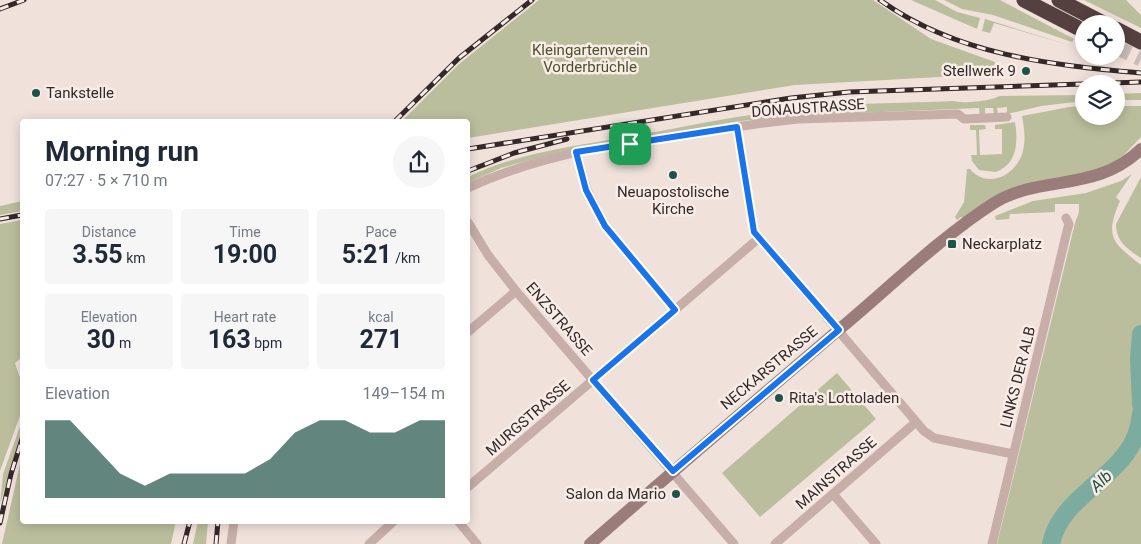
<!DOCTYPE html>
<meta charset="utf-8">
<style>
:root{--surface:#fff;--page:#f6f6f7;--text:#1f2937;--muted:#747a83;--accent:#215248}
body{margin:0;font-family:Roboto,sans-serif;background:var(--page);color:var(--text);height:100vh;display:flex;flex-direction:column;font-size:19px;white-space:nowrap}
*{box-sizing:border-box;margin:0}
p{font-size:16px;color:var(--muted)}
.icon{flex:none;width:28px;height:28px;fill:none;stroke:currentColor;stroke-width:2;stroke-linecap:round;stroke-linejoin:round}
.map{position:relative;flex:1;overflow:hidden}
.sheet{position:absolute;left:20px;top:119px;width:450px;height:405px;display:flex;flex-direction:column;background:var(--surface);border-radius:5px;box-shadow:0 2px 12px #0003}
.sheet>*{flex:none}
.fabs{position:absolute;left:1075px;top:15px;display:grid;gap:10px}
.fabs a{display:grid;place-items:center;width:50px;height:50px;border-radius:50%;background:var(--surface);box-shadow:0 2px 12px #0003;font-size:25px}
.pin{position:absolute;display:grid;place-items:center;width:42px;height:42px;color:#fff;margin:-21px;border-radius:10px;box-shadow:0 2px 8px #0006}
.round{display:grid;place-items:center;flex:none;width:52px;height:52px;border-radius:26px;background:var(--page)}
.headline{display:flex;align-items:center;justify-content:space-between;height:85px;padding:0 25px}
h1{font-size:28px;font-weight:700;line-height:38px}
.figures{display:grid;grid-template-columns:repeat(3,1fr);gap:8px;height:85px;padding:5px 25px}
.figures div{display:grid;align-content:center;border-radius:5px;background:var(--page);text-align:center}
.figures b{font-size:25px;font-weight:700}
.figures small{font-size:14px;font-weight:400}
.figures p{font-size:14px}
.chart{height:140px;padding:10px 25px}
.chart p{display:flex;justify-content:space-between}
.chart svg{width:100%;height:90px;margin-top:5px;fill:var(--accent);opacity:.7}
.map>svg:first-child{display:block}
.green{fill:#bbbe9c}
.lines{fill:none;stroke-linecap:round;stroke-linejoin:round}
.river{stroke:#7caba0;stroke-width:18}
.highway-tunnel{stroke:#cabcb7;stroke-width:15;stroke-dasharray:15 8;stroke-linecap:butt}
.street{stroke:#c7aea8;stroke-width:9}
.secondary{stroke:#9a7d7a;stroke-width:12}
.highway{stroke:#554040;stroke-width:15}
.rail-casing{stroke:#342828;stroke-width:5}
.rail{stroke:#f8ece7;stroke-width:3;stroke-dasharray:9;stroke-linecap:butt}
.route-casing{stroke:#fff;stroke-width:10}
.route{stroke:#1a73e8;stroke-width:6}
.poi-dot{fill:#215248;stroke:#f8ece7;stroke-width:2}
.labels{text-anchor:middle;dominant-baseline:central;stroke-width:5;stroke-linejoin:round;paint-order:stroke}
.park-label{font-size:15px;fill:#4d512d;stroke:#f8ece7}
.poi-label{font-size:15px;fill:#342828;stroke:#f8ece7;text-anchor:start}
.street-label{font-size:15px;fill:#342828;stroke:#f8ece7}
.water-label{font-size:16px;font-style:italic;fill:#215248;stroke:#f8ece7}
</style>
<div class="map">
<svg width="1141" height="544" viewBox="0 0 1141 544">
<rect width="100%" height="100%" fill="#f0e1db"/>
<path class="green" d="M 539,0 L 873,0 L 931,39 L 995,62 L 993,74 L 795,85 L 468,138 L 468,121 L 402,121 L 459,64 Z
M 911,0 L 935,0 L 957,12 L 980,18 L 977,29 Z
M 944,0 L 1000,0 L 1074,39 L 1072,42 L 993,15 L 962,9 Z
M 1084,0 L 1126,0 L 1141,15 L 1141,28 Z
M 985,19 L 1075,47 L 994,23 L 990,33 L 982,31 Z
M 1141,93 L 1141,100 L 1116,100 L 1116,94 Z
M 1084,95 L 1084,101 L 1041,106 L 1007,114 L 1007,107 L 997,108 L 998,115 L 994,115 L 993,108 L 985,108 L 985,116 L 980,116 L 979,108 L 809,115 L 741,121 L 563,151 L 501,168 L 468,183 L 468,177 C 518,152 575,147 629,136 C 635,139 639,138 644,134 C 700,124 756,112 813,107 C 860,103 907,103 954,101 C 961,104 993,101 999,96 Z
M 1084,106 L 1084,116 L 1116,116 L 1116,106 L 1141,106 L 1141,137 L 1124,155 L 1111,164 L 964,218 L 961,217 L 957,220 L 955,217 L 964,202 L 967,169 L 970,169 C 988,190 1017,175 1023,151 C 1026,139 1024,127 1022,116 L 1069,107 Z
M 1015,122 C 1018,141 1018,164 996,172 L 979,170 L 972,161 L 971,155 L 977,155 L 976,130 L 970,130 L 970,125 L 985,125 L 986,129 L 979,130 L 980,155 L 1002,154 L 1002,129 L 995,129 L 995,125 Z
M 1132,174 L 1116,197 L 1120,201 C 1104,237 1113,243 1141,265 L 1141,544 L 997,544 L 1075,223 L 1079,212 L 1079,204 L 1055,204 L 1055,212 L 1010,214 L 1009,219 L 996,220 L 995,216 L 1033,201 L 1086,193 L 1121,181 Z
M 1141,177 L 1141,258 C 1127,249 1116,241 1116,224 Z
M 22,201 L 22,211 L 0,215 L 0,206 Z
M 22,220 L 22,357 L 15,363 L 22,384 L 22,410 L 0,471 L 0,224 Z
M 837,373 L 876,419 L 760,517 L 722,473 Z
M 22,421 L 22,431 L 0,504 L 3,474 Z
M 22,455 L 22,521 L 176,521 L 171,544 L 2,544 Z
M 198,521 L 208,521 L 206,544 L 193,544 Z"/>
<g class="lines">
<path class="river" d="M 1141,334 L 1139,358 L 1141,404
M 1051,544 C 1062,489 1137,476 1141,413"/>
<path class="highway-tunnel" d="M 1116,47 L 1141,59"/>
<path class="street" d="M 737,127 L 754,232 L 924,431 L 934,438 L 1013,454
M 576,152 L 587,190 L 605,226 L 675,310
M 468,188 C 557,146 667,137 764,123 L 798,119 L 958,114 L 964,119 L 1007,117
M 468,222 L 488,255 L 516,291 L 734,544
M 468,332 L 516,291
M 468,487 L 759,238
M 833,494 L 876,544
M 458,521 L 477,544
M 231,544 L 234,521
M 369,544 L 394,521
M 775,544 L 916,422
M 992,544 L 1067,231 L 1069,224 L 1066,218"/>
<path class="secondary" d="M 590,544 C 673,471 758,399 842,327 C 891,286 941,237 994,203 C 1041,174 1096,193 1141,149"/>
<path class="highway" d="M 1024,0 L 1084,31
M 1059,0 L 1105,24
M 1116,29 L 1141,42"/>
<g class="rail-casing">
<path id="rail" d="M 880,0 C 956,55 1051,65 1141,73
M 0,9 L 24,0
M 395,121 L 459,58 L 532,0
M 468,149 L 791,98 L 849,92 L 1141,82
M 468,171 L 514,153 L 567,139
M 0,219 L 22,215
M 0,523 L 11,474 L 22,439
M 184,544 L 190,521
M 216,544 L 218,521"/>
</g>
<use href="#rail" class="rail"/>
</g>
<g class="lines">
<g class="route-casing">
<path id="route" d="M 737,127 L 754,232 L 839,330 L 673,471 L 593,380 L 675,310 L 605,226 L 586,190 L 576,152 Z"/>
</g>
<use href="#route" class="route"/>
</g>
<g class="poi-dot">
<circle cx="1026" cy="71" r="5"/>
<circle cx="36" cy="93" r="5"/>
<circle cx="673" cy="175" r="5"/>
<rect x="947" y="239" width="10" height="10" rx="2.5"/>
<circle cx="779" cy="398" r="5"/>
<circle cx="676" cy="494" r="5"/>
</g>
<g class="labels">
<g class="park-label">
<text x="590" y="50">Kleingartenverein<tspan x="590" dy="17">Vorderbrüchle</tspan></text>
</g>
<g class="poi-label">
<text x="1016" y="71" text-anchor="end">Stellwerk 9</text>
<text x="46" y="93">Tankstelle</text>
<text x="673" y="192" text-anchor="middle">Neuapostolische<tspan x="673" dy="17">Kirche</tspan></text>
<text x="962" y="244">Neckarplatz</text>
<text x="789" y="398">Rita's Lottoladen</text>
<text x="666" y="494" text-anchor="end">Salon da Mario</text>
</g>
<g class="street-label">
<text transform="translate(808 108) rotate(-4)">DONAUSTRASSE</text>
<text transform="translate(559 319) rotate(49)">ENZSTRASSE</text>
<text transform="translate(769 368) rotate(-40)">NECKARSTRASSE</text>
<text transform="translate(1018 377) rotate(-76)">LINKS DER ALB</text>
<text transform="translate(528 418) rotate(-41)">MURGSTRASSE</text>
<text transform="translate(836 473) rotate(-41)">MAINSTRASSE</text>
</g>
<g class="water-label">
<text transform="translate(1101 481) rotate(-44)">Alb</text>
</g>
</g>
</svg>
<div class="fabs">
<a><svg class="icon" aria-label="locate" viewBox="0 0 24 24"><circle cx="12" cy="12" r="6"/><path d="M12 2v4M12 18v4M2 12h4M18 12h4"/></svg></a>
<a><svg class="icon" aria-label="layers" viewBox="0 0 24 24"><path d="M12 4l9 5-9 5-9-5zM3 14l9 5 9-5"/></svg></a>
</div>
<div class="pin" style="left:630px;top:144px;background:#1e9e55"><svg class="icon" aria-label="arrive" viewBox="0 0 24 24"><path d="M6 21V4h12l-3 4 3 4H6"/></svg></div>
<section class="sheet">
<div class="headline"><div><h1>Morning run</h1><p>07:27 · 5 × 710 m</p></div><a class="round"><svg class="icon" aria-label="share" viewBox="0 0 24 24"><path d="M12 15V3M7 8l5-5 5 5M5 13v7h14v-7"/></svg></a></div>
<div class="figures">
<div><p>Distance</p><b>3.55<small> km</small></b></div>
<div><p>Time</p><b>19:00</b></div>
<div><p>Pace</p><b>5:21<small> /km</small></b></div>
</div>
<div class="figures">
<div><p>Elevation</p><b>30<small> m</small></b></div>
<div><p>Heart rate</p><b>163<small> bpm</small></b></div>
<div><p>kcal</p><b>271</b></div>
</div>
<div class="chart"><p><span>Elevation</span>149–154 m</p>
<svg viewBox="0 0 160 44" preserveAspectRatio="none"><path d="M0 44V6L10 6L20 19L30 32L40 38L50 32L60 32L70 32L80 32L90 25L100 12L110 6L120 6L130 12L140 12L150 6L160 6V44z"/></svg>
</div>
</section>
</div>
